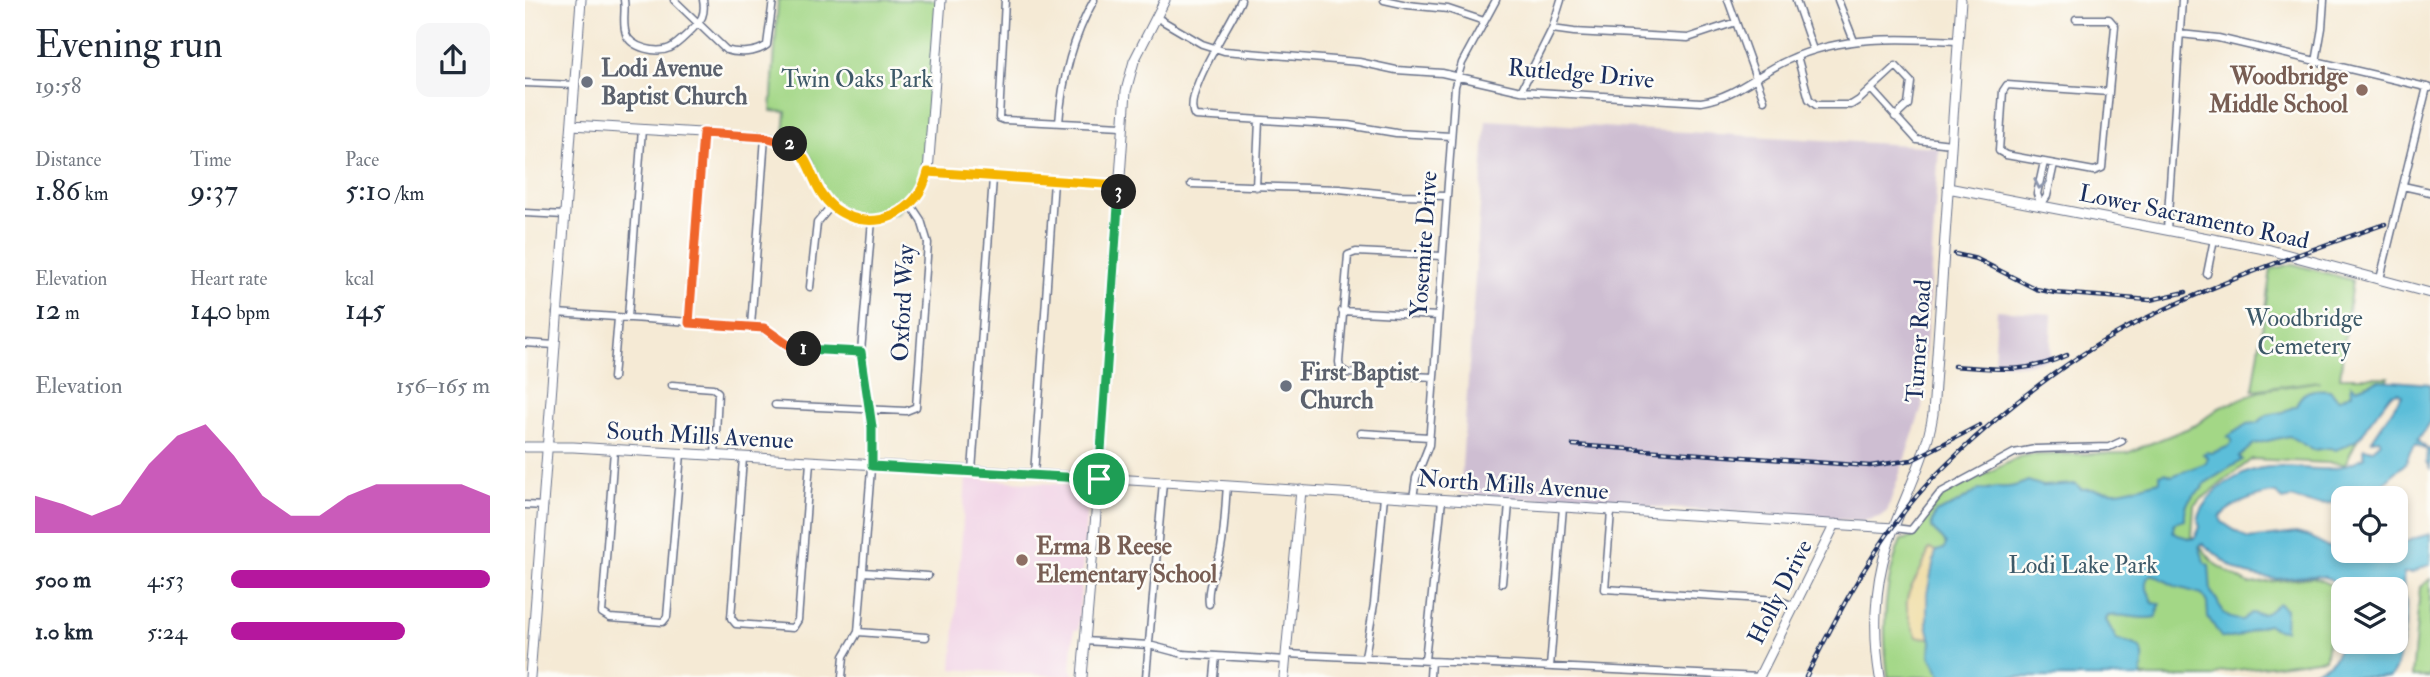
<!DOCTYPE html>
<meta charset="utf-8">
<style>
:root{--surface:#fff;--page:#f6f6f7;--text:#1f2937;--muted:#747a83;--accent:#b5179e}
body{margin:0;font-family:"IM FELL Double Pica",serif;background:var(--page);color:var(--text);height:100vh;display:flex;flex-direction:column;font-size:26px;white-space:nowrap}
*{box-sizing:border-box;margin:0}
p{font-size:23px;color:var(--muted)}
.icon{flex:none;width:38px;height:38px;fill:none;stroke:currentColor;stroke-width:2;stroke-linecap:round;stroke-linejoin:round}
.map{position:relative;flex:1;overflow:hidden}
.drawer{display:flex;flex-direction:column;background:var(--surface);width:525px}
.drawer>*{flex:none}
.tools{position:absolute;left:1806px;top:486px;display:grid;gap:14px}
.tools a{display:grid;place-items:center;width:77px;height:77px;border-radius:14px;background:var(--surface);box-shadow:0 4px 10px #0003;font-size:35px}
.pin{position:absolute;display:grid;place-items:center;width:60px;height:60px;color:#fff;margin:-30px;border:4px solid #fff;border-radius:50%;box-shadow:0 2px 7px #0007}
.km{position:absolute;width:35px;height:35px;margin:-18px;border-radius:50%;background:#222;color:#fff;font-size:19px;line-height:35px;text-align:center}
.round{display:grid;place-items:center;flex:none;width:74px;height:74px;border-radius:14px;background:var(--page)}
.summary{display:flex;align-items:center;justify-content:space-between;height:119px;padding:0 35px}
h1{font-size:38px;font-weight:600;line-height:52px}
.figures{display:grid;grid-template-columns:repeat(3,1fr);gap:10px;height:119px;padding:7px 35px}
.figures div{display:grid;align-content:center}
.figures b{font-size:30px;font-weight:600}
.figures small{font-size:19px;font-weight:400}
.figures p{font-size:19px}
.chart{height:196px;padding:14px 35px}
.chart p{display:flex;justify-content:space-between}
.chart svg{width:100%;height:126px;margin-top:7px;fill:var(--accent);opacity:.7}
ul{padding:0 35px;list-style:none;font-size:23px}
li{display:grid;grid-template-columns:112px 84px 1fr;align-items:center;height:52px}
li i{height:18px;border-radius:9px;background:var(--accent)}
main{display:flex;flex:1;min-height:0}
.map>svg:first-child{display:block}
.built{fill:#f0d0e5}
.industrial{fill:#cebed2}
.green{fill:#a3d786;stroke:#5f8372;stroke-width:2}
.sand{fill:#eeda9e;stroke:#84847e;stroke-width:2}
.water{fill:#5bbed9;stroke:#3b769c;stroke-width:2;fill-rule:evenodd}
.lines{fill:none;stroke-linecap:round;stroke-linejoin:round}
.street-casing{stroke:#677088;stroke-width:9}
.secondary-casing{stroke:#677088;stroke-width:11}
.street{stroke:#fff;stroke-width:6}
.secondary{stroke:#fff;stroke-width:9}
.rail-casing{stroke:#1b2f5e;stroke-width:4.5}
.rail{stroke:#fdfcf7;stroke-width:2;stroke-dasharray:5;stroke-linecap:butt}
.oneway{stroke:#8d97ae}
.split-1-casing{stroke:#fff;stroke-width:14}
.split-2-casing{stroke:#fff;stroke-width:14}
.split-3-casing{stroke:#fff;stroke-width:14}
.split-4-casing{stroke:#fff;stroke-width:14}
.split-1{stroke:#22a559;stroke-width:9}
.split-2{stroke:#f0652b;stroke-width:9}
.split-3{stroke:#f5b400;stroke-width:9}
.split-4{stroke:#22a559;stroke-width:9}
.worship-dot{fill:#6b7280;stroke:#fdfcf7;stroke-width:2.5}
.education-dot{fill:#8d6e63;stroke:#fdfcf7;stroke-width:2.5}
.labels{text-anchor:middle;dominant-baseline:central;stroke-width:5;stroke-linejoin:round;paint-order:stroke}
.worship-label{font-size:24px;font-weight:bold;fill:#5b616d;stroke:#fdfcf7;text-anchor:start}
.street-label{font-size:24px;fill:#1b2f5e;stroke:#fdfcf7}
.education-label{font-size:24px;font-weight:bold;fill:#785e54;stroke:#fdfcf7;text-anchor:end}
.park-label{font-size:24px;fill:#3d5968;stroke:#fdfcf7}
</style>
<main>
<section class="drawer">
<div class="summary"><div><h1>Evening run</h1><p>19:58</p></div><a class="round"><svg class="icon" aria-label="share" viewBox="0 0 24 24"><path d="M12 15V3M7 8l5-5 5 5M5 13v7h14v-7"/></svg></a></div>
<div class="figures">
<div><p>Distance</p><b>1.86<small> km</small></b></div>
<div><p>Time</p><b>9:37</b></div>
<div><p>Pace</p><b>5:10<small> /km</small></b></div>
</div>
<div class="figures">
<div><p>Elevation</p><b>12<small> m</small></b></div>
<div><p>Heart rate</p><b>140<small> bpm</small></b></div>
<div><p>kcal</p><b>145</b></div>
</div>
<div class="chart"><p><span>Elevation</span>156–165 m</p>
<svg viewBox="0 0 160 44" preserveAspectRatio="none"><path d="M0 44V31L10 34L20 38L30 34L40 20L50 10L60 6L70 17L80 31L90 38L100 38L110 31L120 27L130 27L140 27L150 27L160 31V44z"/></svg>
</div>
<ul>
<li><b>500 m</b>4:53<i style="width:100%"></i></li>
<li><b>1.0 km</b>5:24<i style="width:67%"></i></li>
</ul>
</section>
<div class="map">
<svg width="1905" height="677" viewBox="0 0 1905 677">
<rect width="100%" height="100%" fill="#fdfcf7"/>
<filter id="ink" filterUnits="userSpaceOnUse"><feTurbulence type="fractalNoise" baseFrequency=".0143" numOctaves="2"/><feDisplacementMap in="SourceGraphic" scale="14" xChannelSelector="R" yChannelSelector="G"/><feConvolveMatrix kernelMatrix="1 2 1 2 8 2 1 2 1" color-interpolation-filters="sRGB"/></filter>
<filter id="wash" filterUnits="userSpaceOnUse"><feTurbulence type="fractalNoise" baseFrequency=".00686" numOctaves="4" result="noise"/><feDisplacementMap in="SourceGraphic" scale="28" xChannelSelector="R" yChannelSelector="G"/><feGaussianBlur stdDeviation="1.57" result="paint"/><feColorMatrix in="noise" values="0 0 0 0 0 0 0 0 0 0 0 0 0 0 0 0 0 1.4 0 .05"/><feComposite in="paint" operator="in"/></filter>
<g filter="url(#wash)">
<rect width="100%" height="100%" fill="#f5ead5"/>
<path class="built" d="M 441,478 L 560,486 L 563,490 L 553,630 L 549,630 L 546,670 L 549,677 L 427,669 Z"/>
<path class="industrial" d="M 961,120 L 1414,147 L 1397,407 L 1362,512 L 1354,517 L 1339,521 L 935,494 Z
M 1472,310 L 1527,314 L 1525,359 L 1497,365 L 1469,363 Z"/>
<path class="green" d="M 253,0 L 416,0 L 403,172 L 372,213 L 325,217 L 298,195 L 286,158 L 259,135 L 261,112 L 246,111 Z
M 1768,264 L 1827,280 L 1815,377 L 1864,377 L 1820,464 L 1727,459 L 1669,505 L 1667,536 L 1690,564 L 1724,584 L 1788,577 L 1813,588 L 1800,659 L 1696,672 L 1688,677 L 1363,677 C 1357,630 1358,584 1376,540 L 1389,537 L 1402,515 L 1419,495 L 1494,457 L 1504,455 L 1602,453 L 1671,425 L 1694,408 L 1737,390 L 1795,381 L 1728,390 L 1746,269 Z
M 1905,579 L 1905,677 L 1887,677 L 1895,587 Z"/>
<path class="sand" d="M 1404,549 L 1415,552 L 1409,638 L 1392,637 C 1368,590 1392,590 1404,549 Z"/>
<path class="water" d="M 1854,380 L 1905,384 L 1905,421 L 1893,440 L 1902,449 L 1905,449 L 1905,468 L 1901,462 L 1902,450 L 1891,444 L 1885,451 L 1881,463 L 1850,490 L 1854,495 L 1853,499 L 1829,497 L 1807,503 L 1787,504 L 1767,498 L 1758,500 L 1751,493 C 1735,494 1704,505 1695,517 L 1697,522 L 1723,539 L 1771,533 L 1786,537 L 1801,547 L 1818,549 L 1818,551 L 1864,559 L 1873,555 C 1875,539 1892,538 1905,534 L 1905,564 L 1887,573 L 1879,573 C 1876,584 1881,596 1881,607 C 1881,623 1876,666 1865,677 L 1772,677 L 1772,673 C 1783,673 1805,668 1811,655 C 1814,649 1816,616 1818,605 L 1818,642 L 1871,642 L 1871,590 L 1818,590 L 1818,596 C 1809,566 1776,578 1752,579 C 1750,579 1730,576 1726,575 C 1707,571 1692,554 1677,543 L 1674,546 L 1680,563 L 1684,565 L 1686,592 C 1699,605 1691,618 1717,620 L 1726,613 C 1745,616 1742,611 1754,603 L 1761,609 L 1760,630 L 1750,629 L 1743,624 C 1725,627 1715,642 1696,637 L 1683,617 L 1682,603 L 1677,594 L 1652,587 L 1627,574 L 1622,578 L 1622,589 L 1628,603 L 1635,604 L 1631,617 C 1614,621 1600,613 1583,616 L 1581,620 L 1592,640 C 1620,645 1621,650 1616,677 L 1417,677 L 1405,656 L 1406,641 L 1402,624 L 1402,594 L 1410,555 L 1411,551 L 1419,549 L 1421,544 C 1413,529 1401,535 1410,513 L 1429,505 L 1455,489 C 1463,491 1466,487 1473,487 C 1486,488 1491,486 1503,481 L 1518,486 L 1551,484 L 1556,489 C 1569,488 1579,491 1590,491 C 1606,490 1620,484 1635,481 L 1635,475 L 1640,473 L 1647,476 L 1681,463 L 1683,457 L 1678,454 L 1681,452 L 1687,453 L 1705,446 L 1707,440 L 1702,437 L 1722,424 L 1732,423 L 1742,415 L 1757,412 L 1771,406 C 1776,390 1789,388 1805,390 L 1811,398 L 1815,399 L 1827,393 L 1826,384 L 1831,388 ZM 1873,392 L 1877,395 L 1847,440 L 1854,439 L 1856,442 L 1847,450 L 1839,448 L 1838,450 L 1840,457 C 1829,462 1818,468 1805,469 C 1767,471 1746,458 1710,478 C 1699,484 1688,492 1681,502 C 1676,510 1671,519 1675,527 L 1671,536 L 1667,539 L 1653,535 L 1648,531 L 1649,523 L 1660,520 C 1659,503 1665,498 1678,488 L 1679,484 L 1717,460 L 1714,457 L 1729,444 L 1764,436 L 1788,450 L 1805,448 L 1811,450 C 1822,445 1837,440 1841,427 L 1866,394 Z"/>
</g>
<g filter="url(#ink)">
<g class="lines">
<g class="street-casing">
<path id="street" d="M 99,0 C 101,11 97,23 101,34 C 106,48 132,54 145,48 C 152,45 174,24 177,17 C 179,12 179,5 178,0
M 149,0 L 201,50 C 213,54 232,53 242,45 L 248,0
M 480,0 L 474,118 L 479,120 L 597,126
M 716,0 C 707,23 655,97 670,116 L 823,125 L 871,133 L 926,136
M 859,0 L 882,5 L 923,9 L 959,21
M 1203,0 L 1239,100
M 1313,0 L 1329,41
M 1271,1 L 1288,50
M 631,17 L 677,44 L 699,51 L 834,62 L 871,70 L 917,73 L 996,91 L 1176,102 C 1210,97 1232,74 1263,60 C 1318,35 1374,38 1433,41
M 1551,19 L 1584,19 L 1590,26 L 1577,168 L 1569,171 L 1481,155 L 1474,151 L 1478,91 L 1482,85 L 1584,92
M 1027,29 L 1049,32 L 1163,38 L 1211,22
M 1655,34 L 1693,38 L 1905,88
M 1272,56 L 1284,99 L 1291,105 L 1326,105 L 1334,100 L 1371,66 L 1386,82 L 1383,105 L 1370,117
M 1791,62 L 1797,28 L 1799,0
M 0,83 L 50,85
M 1346,89 L 1392,140 L 1426,144
M 996,91 L 1027,29 L 1036,0
M 534,123 C 537,78 547,39 569,0
M 403,172 L 594,185
M 666,184 L 814,189 L 873,195 L 921,196
M 1878,186 L 1905,192
M 731,187 L 734,120
M 1516,205 L 1512,194 L 1519,162
M 1516,205 L 1522,196 L 1529,164
M 0,213 L 40,215
M 1642,230 L 1657,0
M 1682,274 L 1689,239
M 1855,279 L 1902,87
M 285,287 L 292,223 L 306,206
M 817,311 L 913,316
M 31,313 L 226,326 C 248,330 254,344 273,348 L 336,352
M 103,318 L 117,129
M 165,322 L 178,133
M 226,326 L 240,137
M 0,343 L 30,345
M 909,377 L 822,373 L 815,368 L 814,362 L 823,255 L 831,252 L 917,256
M 88,378 L 93,318
M 147,385 L 188,388 L 193,392 L 190,456
M 250,405 L 381,411 L 391,407 L 403,243 L 396,220 L 386,205
M 836,433 L 904,437
M 89,450 L 77,613 L 85,618 L 138,622 L 142,617 L 156,454
M 218,458 L 206,618 L 211,624 L 268,628 L 273,620 L 285,462
M 447,471 L 468,178
M 509,475 L 529,181
M 888,498 L 891,478 L 904,445 L 930,86 L 937,63 L 971,0
M 0,505 L 19,506
M 1086,511 L 1080,589 L 1253,600 L 1269,606
M 1369,528 L 1386,530 L 1415,493 L 1489,453 L 1510,449 L 1584,447 L 1597,441
M 338,572 L 403,576
M 977,583 L 984,504
M 684,604 C 681,584 693,568 696,549 C 700,528 700,507 702,486
M 333,632 L 401,637
M 560,641 L 624,645 L 658,654 L 761,660
M 762,654 L 1235,677
M 840,657 L 849,604 L 859,496
M 900,660 L 917,500
M 1025,667 L 1038,507
M 317,677 L 319,656 L 333,632 L 347,456 L 347,427 L 336,352 L 347,220
M 621,677 L 638,482
M 689,677 L 691,656
M 905,677 L 906,661"/>
</g>
<g class="secondary-casing">
<path id="secondary" d="M 47,125 L 240,137 C 255,139 268,143 278,155 C 286,165 288,178 294,189 C 308,215 339,228 367,216 C 387,207 398,193 403,172 L 416,0
M 1423,188 L 1745,250 L 1905,293
M 0,447 L 48,447 L 689,485 L 1369,528
M 5,677 L 56,0
M 557,677 L 574,479 L 601,91 L 609,61 L 640,0
M 759,677 L 776,490
M 1234,677 L 1310,524
M 1355,677 C 1348,635 1349,588 1362,547 C 1376,502 1401,461 1408,414 L 1436,0"/>
</g>
<use href="#street" class="street"/>
<use href="#secondary" class="secondary"/>
<g class="rail-casing">
<path id="rail" d="M 1430,254 L 1452,259 L 1511,289 L 1530,293 L 1625,300 L 1661,292
M 1429,366 C 1472,369 1501,374 1542,355
M 1048,445 L 1345,466 L 1387,460 L 1455,425
M 1281,677 C 1309,622 1337,567 1375,517 C 1398,486 1422,464 1451,437 C 1501,392 1554,352 1615,321 C 1693,282 1777,253 1860,224"/>
</g>
<use href="#rail" class="rail"/>
</g>
<defs><path id="oneway-chevron" d="M-2-3.5L2.5 0L-2 3.5" fill="none" stroke-width="1.6" stroke-linecap="round" stroke-linejoin="round" transform="scale(1.75)"/></defs>
<use class="oneway" href="#oneway-chevron" transform="translate(1515 184) rotate(101)"/>
</g>
<g class="lines" filter="url(#ink)">
<g class="split-1-casing">
<path id="split-1" d="M 279,349 L 336,352 L 347,427 L 347,466 L 574,479"/>
</g>
<g class="split-2-casing">
<path id="split-2" d="M 265,144 L 240,137 L 178,133 L 164,323 L 239,328 L 266,347 L 279,349"/>
</g>
<g class="split-3-casing">
<path id="split-3" d="M 265,144 C 284,157 285,175 296,193 C 311,217 341,227 367,216 C 387,207 398,193 403,172 L 594,185 L 594,192"/>
</g>
<g class="split-4-casing">
<path id="split-4" d="M 574,479 L 594,192"/>
</g>
<use href="#split-1" class="split-1"/>
<use href="#split-2" class="split-2"/>
<use href="#split-3" class="split-3"/>
<use href="#split-4" class="split-4"/>
</g>
<g class="worship-dot">
<circle cx="62" cy="82" r="7"/>
<circle cx="761" cy="386" r="7"/>
</g>
<g class="education-dot">
<circle cx="1837" cy="90" r="7"/>
<circle cx="497" cy="560" r="7"/>
</g>
<g class="labels">
<g class="worship-label">
<text x="76" y="68">Lodi Avenue<tspan x="76" dy="28">Baptist Church</tspan></text>
<text x="775" y="372">First Baptist<tspan x="775" dy="28">Church</tspan></text>
</g>
<g class="street-label">
<text transform="translate(1056 74) rotate(5)">Rutledge Drive</text>
<text transform="translate(1669 217) rotate(12)">Lower Sacramento Road</text>
<text transform="translate(899 244) rotate(-86)">Yosemite Drive</text>
<text transform="translate(378 303) rotate(-87)">Oxford Way</text>
<text transform="translate(1394 341) rotate(-86)">Turner Road</text>
<text transform="translate(175 436) rotate(3)">South Mills Avenue</text>
<text transform="translate(988 485) rotate(4)">North Mills Avenue</text>
<text transform="translate(1255 592) rotate(-63)">Holly Drive</text>
</g>
<g class="education-label">
<text x="1823" y="76">Woodbridge<tspan x="1823" dy="28">Middle School</tspan></text>
<text x="511" y="546" text-anchor="start">Erma B Reese<tspan x="511" dy="28">Elementary School</tspan></text>
</g>
<g class="park-label">
<text x="332" y="79">Twin Oaks Park</text>
<text x="1779" y="318">Woodbridge<tspan x="1779" dy="28">Cemetery</tspan></text>
<text x="1558" y="565">Lodi Lake Park</text>
</g>
</g>
</svg>
<div class="tools">
<a><svg class="icon" aria-label="locate" viewBox="0 0 24 24"><circle cx="12" cy="12" r="6"/><path d="M12 2v4M12 18v4M2 12h4M18 12h4"/></svg></a>
<a><svg class="icon" aria-label="layers" viewBox="0 0 24 24"><path d="M12 4l9 5-9 5-9-5zM3 14l9 5 9-5"/></svg></a>
</div>
<div class="pin" style="left:574px;top:479px;background:#1e9e55"><svg class="icon" aria-label="arrive" viewBox="0 0 24 24"><path d="M6 21V4h12l-3 4 3 4H6"/></svg></div>
<b class="km" style="left:279px;top:349px">1</b>
<b class="km" style="left:265px;top:144px">2</b>
<b class="km" style="left:594px;top:192px">3</b>
</div>
</main>
